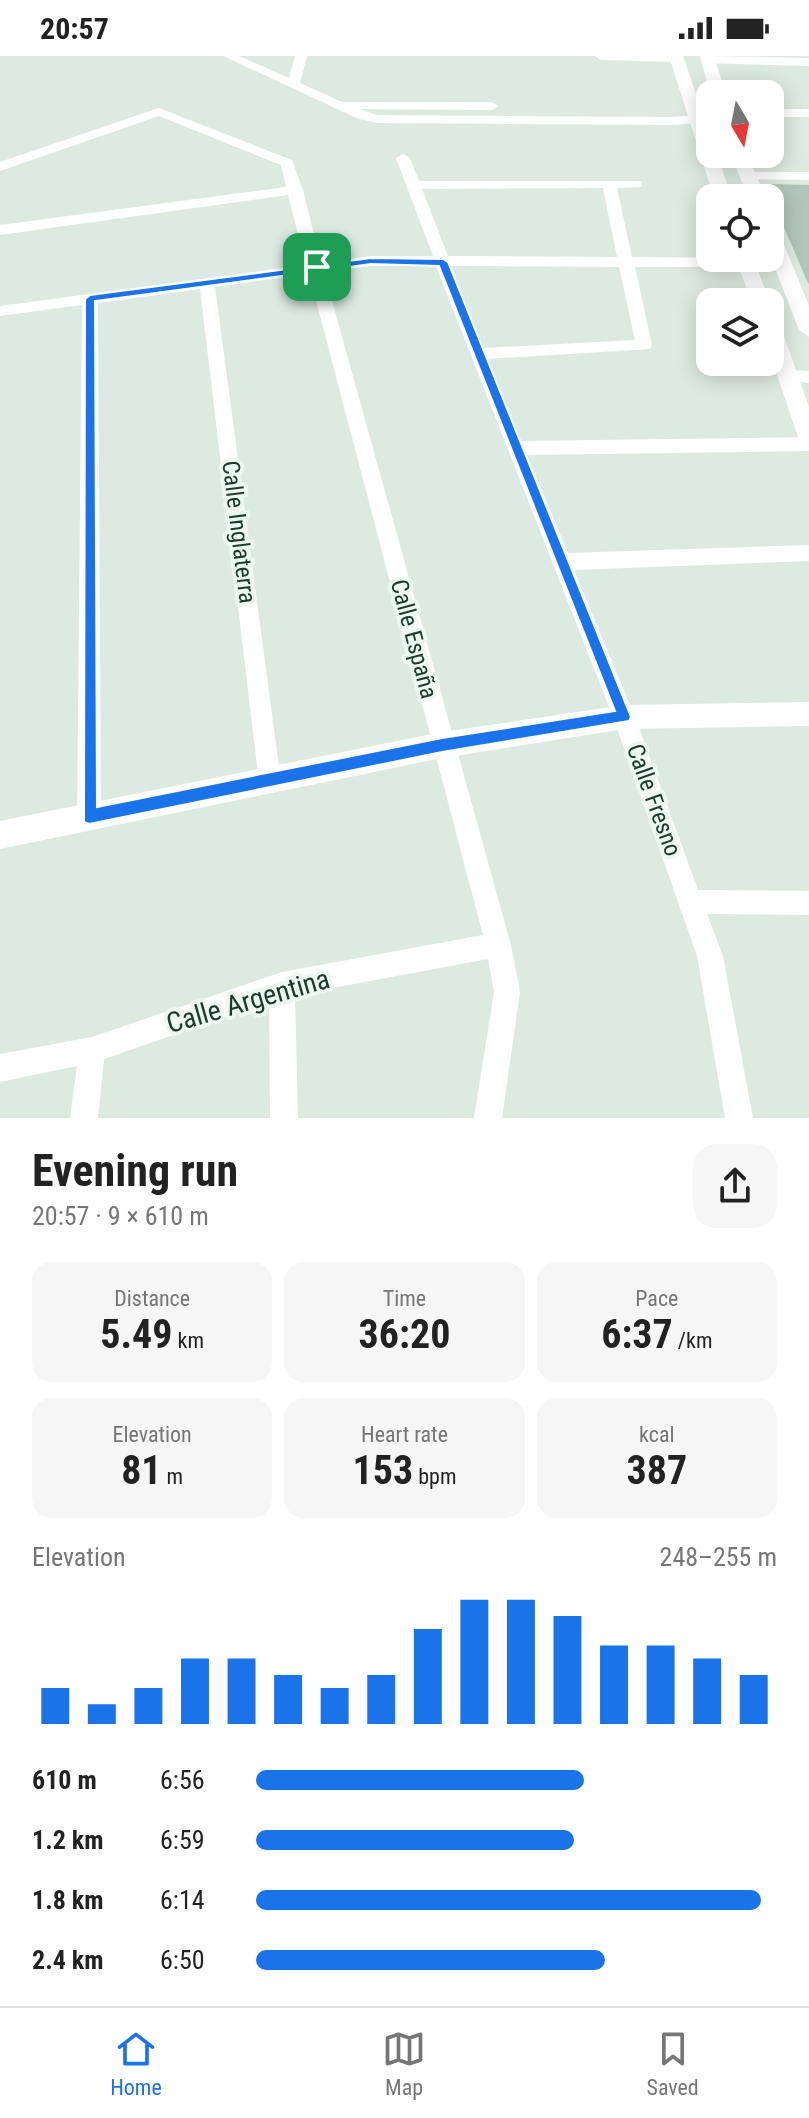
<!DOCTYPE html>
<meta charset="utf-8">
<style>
:root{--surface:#fff;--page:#f6f6f6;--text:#222;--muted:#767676;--line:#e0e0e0;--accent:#1a73e8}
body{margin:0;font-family:"Roboto Condensed",sans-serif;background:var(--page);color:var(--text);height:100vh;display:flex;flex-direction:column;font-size:30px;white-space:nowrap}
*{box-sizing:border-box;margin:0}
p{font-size:26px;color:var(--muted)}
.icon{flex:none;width:44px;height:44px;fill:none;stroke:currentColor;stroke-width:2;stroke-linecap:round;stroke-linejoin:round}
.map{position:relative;height:1062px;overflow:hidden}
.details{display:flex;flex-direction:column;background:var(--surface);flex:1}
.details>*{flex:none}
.needle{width:52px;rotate:170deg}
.buttons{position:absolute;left:696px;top:24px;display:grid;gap:16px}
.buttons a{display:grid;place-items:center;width:88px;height:88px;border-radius:16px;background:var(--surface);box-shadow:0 4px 20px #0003;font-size:40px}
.pin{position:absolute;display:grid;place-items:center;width:68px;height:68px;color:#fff;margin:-34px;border-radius:16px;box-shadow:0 4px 12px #0006}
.round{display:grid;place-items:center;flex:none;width:84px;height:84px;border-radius:24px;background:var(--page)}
.headline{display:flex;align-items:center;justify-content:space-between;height:136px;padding:0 32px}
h1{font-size:44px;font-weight:700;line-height:60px}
.figures{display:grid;grid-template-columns:repeat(3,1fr);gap:12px;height:136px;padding:8px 32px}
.figures div{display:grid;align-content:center;border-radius:20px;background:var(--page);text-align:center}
.figures b{font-size:40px;font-weight:700}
.figures small{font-size:22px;font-weight:400}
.figures p{font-size:22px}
.chart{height:224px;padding:16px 32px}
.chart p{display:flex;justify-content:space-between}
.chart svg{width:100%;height:144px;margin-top:8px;stroke:var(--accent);stroke-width:6}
ul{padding:0 32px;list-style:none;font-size:26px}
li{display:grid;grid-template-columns:128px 96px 1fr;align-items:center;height:60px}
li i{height:20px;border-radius:10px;background:var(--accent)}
.status{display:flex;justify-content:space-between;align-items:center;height:56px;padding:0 40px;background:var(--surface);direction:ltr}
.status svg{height:22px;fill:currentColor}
.tabs{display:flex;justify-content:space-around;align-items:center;height:112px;border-top:2px solid var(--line);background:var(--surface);font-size:22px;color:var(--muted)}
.tabs a{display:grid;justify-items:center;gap:4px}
.tabs .active{color:var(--accent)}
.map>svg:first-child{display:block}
.building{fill:#b2c5bb;stroke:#afc4b8;stroke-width:2}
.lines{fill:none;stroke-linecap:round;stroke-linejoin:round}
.minor{fill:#fff;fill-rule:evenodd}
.tertiary{fill:#fff;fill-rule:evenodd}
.route{fill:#1a73e8;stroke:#fff;stroke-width:2;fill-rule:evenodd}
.labels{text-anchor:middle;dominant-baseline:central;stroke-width:8;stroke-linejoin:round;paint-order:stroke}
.street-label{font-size:24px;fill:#1d3a2f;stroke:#edf7f1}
.near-street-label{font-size:28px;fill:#1d3a2f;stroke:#edf7f1}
</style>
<div class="status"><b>20:57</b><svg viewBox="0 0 49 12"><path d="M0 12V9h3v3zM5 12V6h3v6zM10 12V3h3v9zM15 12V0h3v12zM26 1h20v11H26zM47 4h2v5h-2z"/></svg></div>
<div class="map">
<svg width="809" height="1062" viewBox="0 0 809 1062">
<rect width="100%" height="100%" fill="#ddeae2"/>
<path class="building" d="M 767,129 L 809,130 L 809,227 Z"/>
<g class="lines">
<path class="minor" d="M 223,0 L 239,0 L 289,22 L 295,0 L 307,0 L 300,27 L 342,46 L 492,46 L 498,50 L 492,54 L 359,53 L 377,59 L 672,61 L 710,58 L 710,66 L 672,69 L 377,67 L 359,63 Z
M 595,0 L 681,0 L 682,2 L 676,6 L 601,4 Z
M 709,0 L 809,2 L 809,10 L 705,7 L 705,1 Z
M 159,52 L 292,104 L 303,134 L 321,207 L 371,200 L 433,200 L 396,102 L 403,98 L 410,102 L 419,125 L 642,125 L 642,131 L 617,132 L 632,201 L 750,202 L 754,206 L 746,211 L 635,211 L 652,289 L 650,293 L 487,303 L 521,385 L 809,381 L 809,395 L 527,399 L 568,497 L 809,489 L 809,505 L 574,514 L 635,661 L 698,834 L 809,835 L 809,859 L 707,858 L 723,900 L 753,1062 L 725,1062 L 697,900 L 613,661 L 436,210 L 371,210 L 324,216 L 511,889 L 520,936 L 502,1062 L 474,1062 L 494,936 L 488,903 L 295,939 L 298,1062 L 270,1062 L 269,946 L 104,1003 L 98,1062 L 70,1062 L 77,1010 L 0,1026 L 0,998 L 92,981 L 282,916 L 483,879 L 309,218 L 215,231 L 281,726 L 278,734 L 270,737 L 262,734 L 259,726 L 200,233 L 98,247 L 101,761 L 97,769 L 89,773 L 81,769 L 77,761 L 82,249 L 0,260 L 0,250 L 306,209 L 288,139 L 0,179 L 0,169 L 286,131 L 281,109 L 159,60 L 0,115 L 0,106 ZM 603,132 L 617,201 L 448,200 L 422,133 ZM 451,210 L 619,211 L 635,284 L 483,292 Z
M 770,53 L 809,53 L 809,61 L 770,61 Z
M 748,116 L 809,116 L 809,124 L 743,123 L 743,117 Z
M 790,314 L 809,315 L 809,327 L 784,324 L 782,320 L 784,316 Z"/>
<path class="tertiary" d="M 669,0 L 683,0 L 710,79 L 710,98 L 717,98 L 732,142 L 714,142 Z
M 700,0 L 714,0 L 726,38 L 710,38 Z
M 731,98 L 747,98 L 766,142 L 748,142 Z
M 770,170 L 779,176 L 809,250 L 809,281 L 799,274 L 770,199 Z
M 735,202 L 753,202 L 770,246 L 770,247 L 752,246 Z
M 770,262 L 780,269 L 809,351 L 809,389 L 801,387 L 798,381 L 770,298 Z
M 809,646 L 809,670 L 624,673 L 442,702 L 0,793 L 0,765 L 442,676 L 624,649 Z"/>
</g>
<path class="route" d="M 371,202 L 443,203 L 448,206 L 631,661 L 629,665 L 442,696 L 89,768 L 84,766 L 85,243 L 90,239 ZM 371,208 L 439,210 L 615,655 L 442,682 L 97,751 L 95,245 Z"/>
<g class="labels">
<g class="street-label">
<text transform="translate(239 476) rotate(83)">Calle Inglaterra</text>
<text transform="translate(414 583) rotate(75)">Calle España</text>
<text transform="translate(654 744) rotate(70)">Calle Fresno</text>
</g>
<g class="near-street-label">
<text transform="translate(248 945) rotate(-16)">Calle Argentina</text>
</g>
</g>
</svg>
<div class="buttons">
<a><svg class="needle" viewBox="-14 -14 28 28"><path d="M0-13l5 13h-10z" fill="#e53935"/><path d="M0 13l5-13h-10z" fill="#767676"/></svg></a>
<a><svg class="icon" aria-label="locate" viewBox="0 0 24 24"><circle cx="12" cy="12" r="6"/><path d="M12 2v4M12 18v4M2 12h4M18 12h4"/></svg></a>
<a><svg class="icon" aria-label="layers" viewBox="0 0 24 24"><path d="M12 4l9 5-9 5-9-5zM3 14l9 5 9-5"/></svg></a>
</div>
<div class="pin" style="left:317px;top:211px;background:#1e9e55"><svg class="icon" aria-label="arrive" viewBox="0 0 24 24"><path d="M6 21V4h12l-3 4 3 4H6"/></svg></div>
</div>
<section class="details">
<div class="headline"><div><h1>Evening run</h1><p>20:57 · 9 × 610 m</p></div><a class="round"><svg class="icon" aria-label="share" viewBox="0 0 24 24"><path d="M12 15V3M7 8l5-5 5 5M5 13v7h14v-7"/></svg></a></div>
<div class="figures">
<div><p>Distance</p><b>5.49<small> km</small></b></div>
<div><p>Time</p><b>36:20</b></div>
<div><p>Pace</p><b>6:37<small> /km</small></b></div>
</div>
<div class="figures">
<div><p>Elevation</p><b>81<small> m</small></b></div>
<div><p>Heart rate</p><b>153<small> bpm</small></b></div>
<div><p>kcal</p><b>387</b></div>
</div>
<div class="chart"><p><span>Elevation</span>248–255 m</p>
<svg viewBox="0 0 160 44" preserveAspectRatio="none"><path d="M5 44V33M15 44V38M25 44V33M35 44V24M45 44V24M55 44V29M65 44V33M75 44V29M85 44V15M95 44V6M105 44V6M115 44V11M125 44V20M135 44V20M145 44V24M155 44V29"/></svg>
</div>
<ul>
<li><b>610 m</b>6:56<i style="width:63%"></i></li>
<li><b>1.2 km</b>6:59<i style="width:61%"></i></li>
<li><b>1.8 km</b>6:14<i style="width:97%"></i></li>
<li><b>2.4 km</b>6:50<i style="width:67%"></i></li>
</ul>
</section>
<nav class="tabs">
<a class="active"><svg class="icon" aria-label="home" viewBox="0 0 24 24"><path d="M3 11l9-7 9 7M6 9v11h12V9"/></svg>Home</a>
<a><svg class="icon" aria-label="map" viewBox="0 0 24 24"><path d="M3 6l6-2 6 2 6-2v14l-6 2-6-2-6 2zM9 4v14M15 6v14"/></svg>Map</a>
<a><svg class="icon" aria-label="saved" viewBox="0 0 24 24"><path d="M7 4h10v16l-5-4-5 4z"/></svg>Saved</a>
</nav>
